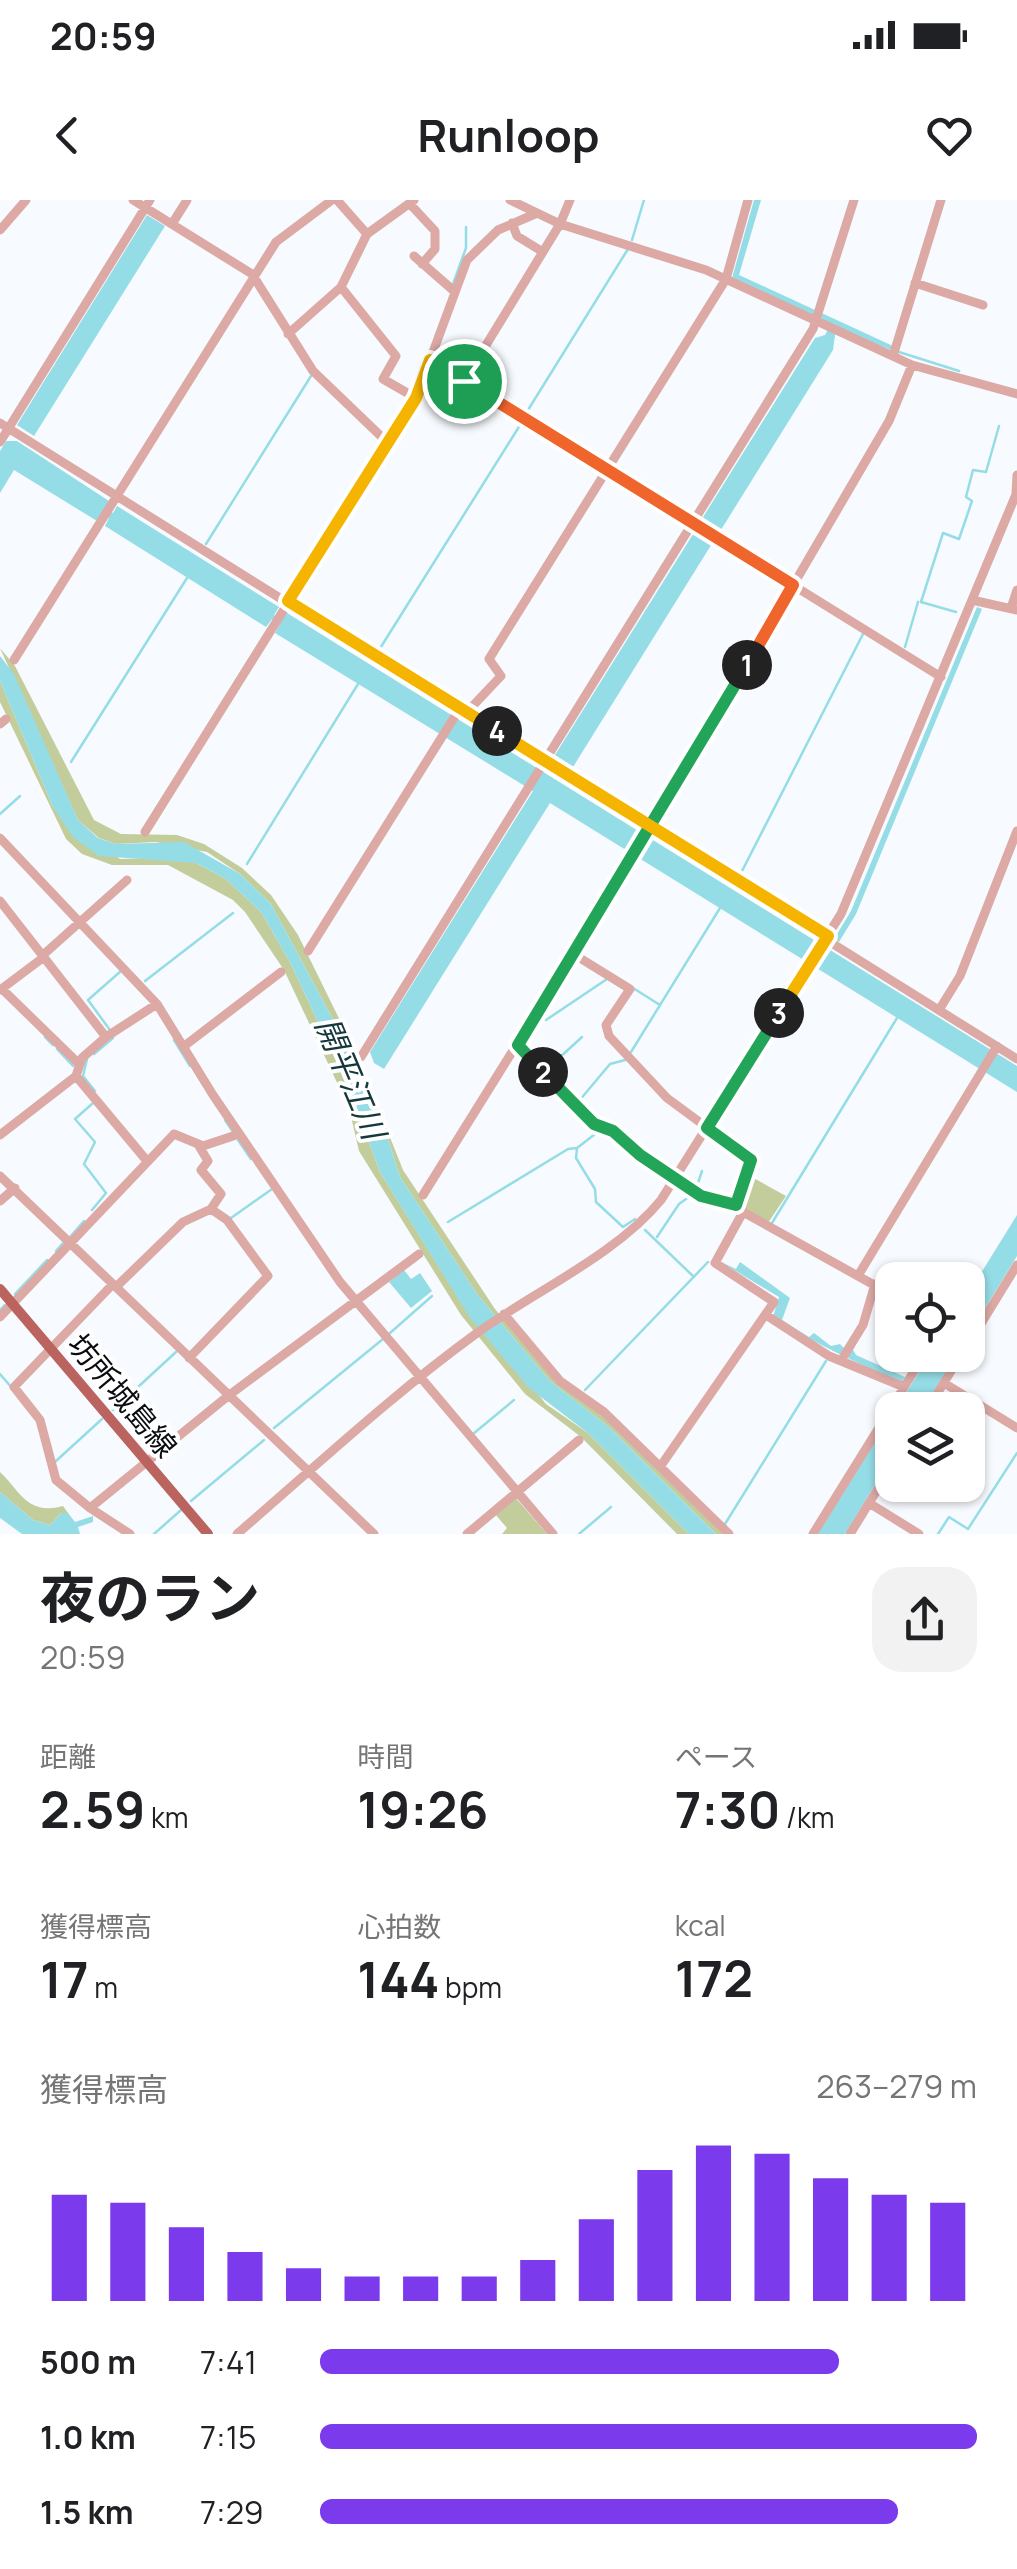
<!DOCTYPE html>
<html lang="ja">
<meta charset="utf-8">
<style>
:root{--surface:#fff;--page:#f2f2f2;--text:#202124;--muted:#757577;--accent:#7c3aed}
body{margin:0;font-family:Manrope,"Noto Sans JP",sans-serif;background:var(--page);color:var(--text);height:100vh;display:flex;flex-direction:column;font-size:38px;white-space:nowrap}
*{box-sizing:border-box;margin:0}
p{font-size:32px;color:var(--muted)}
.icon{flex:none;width:55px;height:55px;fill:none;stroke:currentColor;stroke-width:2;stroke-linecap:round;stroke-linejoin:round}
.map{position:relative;height:1334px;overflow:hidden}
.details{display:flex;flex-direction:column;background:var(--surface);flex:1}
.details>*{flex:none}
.controls{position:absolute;left:875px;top:1062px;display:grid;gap:20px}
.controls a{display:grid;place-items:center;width:110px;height:110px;border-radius:20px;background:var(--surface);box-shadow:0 2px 8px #0004;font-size:50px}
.pin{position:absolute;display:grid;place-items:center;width:85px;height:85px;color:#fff;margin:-42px;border:5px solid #fff;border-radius:50%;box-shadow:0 2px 10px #0007}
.km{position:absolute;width:50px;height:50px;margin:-25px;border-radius:50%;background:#222;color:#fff;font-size:28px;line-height:50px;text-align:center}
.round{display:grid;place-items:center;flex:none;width:105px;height:105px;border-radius:30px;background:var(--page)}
.headline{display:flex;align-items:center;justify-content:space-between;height:170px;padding:0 40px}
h1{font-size:55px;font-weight:700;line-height:75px}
.stats{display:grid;grid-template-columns:repeat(3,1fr);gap:15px;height:170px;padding:10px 40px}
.stats div{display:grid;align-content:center}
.stats b{font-size:50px;font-weight:700}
.stats small{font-size:28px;font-weight:400}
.stats p{font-size:28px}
.chart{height:280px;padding:20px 40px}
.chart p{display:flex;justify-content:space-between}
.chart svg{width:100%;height:180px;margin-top:10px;stroke:var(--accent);stroke-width:6}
ul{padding:0 40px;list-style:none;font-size:32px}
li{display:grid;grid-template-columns:160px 120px 1fr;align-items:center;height:75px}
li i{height:25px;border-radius:12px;background:var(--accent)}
.status{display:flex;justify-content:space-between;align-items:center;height:70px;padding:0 50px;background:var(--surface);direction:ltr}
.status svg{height:28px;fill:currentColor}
header{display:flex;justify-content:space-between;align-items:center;height:130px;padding:0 40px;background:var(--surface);font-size:45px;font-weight:700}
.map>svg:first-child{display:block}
.green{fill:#c3cd9b}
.water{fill:#95dde6}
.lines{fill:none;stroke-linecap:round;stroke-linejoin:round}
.stream{stroke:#95dde6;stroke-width:2.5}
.minor{stroke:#dca9a5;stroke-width:9}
.major{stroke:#bb635f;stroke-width:10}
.split-1-casing{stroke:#fff;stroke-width:20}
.split-2-casing{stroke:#fff;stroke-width:20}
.split-3-casing{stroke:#fff;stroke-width:20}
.split-4-casing{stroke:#fff;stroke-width:20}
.split-5-casing{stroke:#fff;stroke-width:20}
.split-1{stroke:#f0652b;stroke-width:12}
.split-2{stroke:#22a559;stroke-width:12}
.split-3{stroke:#22a559;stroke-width:12}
.split-4{stroke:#f5b400;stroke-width:12}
.split-5{stroke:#f5b400;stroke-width:12}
.labels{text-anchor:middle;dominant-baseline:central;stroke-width:8;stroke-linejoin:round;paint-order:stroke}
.street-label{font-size:30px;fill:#0a0c0f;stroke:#fff}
.water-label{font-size:32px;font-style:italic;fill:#14383c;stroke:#fff}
</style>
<div class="status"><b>20:59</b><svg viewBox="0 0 49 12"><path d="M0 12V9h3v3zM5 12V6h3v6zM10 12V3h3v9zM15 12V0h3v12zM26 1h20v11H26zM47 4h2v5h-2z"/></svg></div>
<header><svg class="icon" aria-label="back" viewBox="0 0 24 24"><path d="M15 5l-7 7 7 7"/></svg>Runloop<svg class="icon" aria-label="heart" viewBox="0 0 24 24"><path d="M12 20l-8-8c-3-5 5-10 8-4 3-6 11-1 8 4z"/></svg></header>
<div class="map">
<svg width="1017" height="1334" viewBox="0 0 1017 1334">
<rect width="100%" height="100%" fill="#f7fafe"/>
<path class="green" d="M 0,448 L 15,466 L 94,620 L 121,634 L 177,635 L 204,644 L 242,668 L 271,695 L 298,735 L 358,857 L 403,970 L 495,1109 L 559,1183 L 606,1217 L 724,1334 L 716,1334 L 609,1227 L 550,1181 L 477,1094 L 400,977 L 381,917 L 352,855 L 271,704 L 240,674 L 207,652 L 156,642 L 116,644 L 99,638 L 78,620 Z
M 0,481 L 53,607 L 120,659 L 174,658 L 196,663 L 226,679 L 261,712 L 291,764 L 347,884 L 380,972 L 447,1080 L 546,1204 L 588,1233 L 689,1334 L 677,1334 L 581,1237 L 525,1194 L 461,1115 L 359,951 L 349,908 L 284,770 L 245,712 L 233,700 L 168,665 L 112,665 L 82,654 L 66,639 L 0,502 Z
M 748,975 L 786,996 L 768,1023 L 747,1011 L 742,1001 Z
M 0,1272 C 19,1289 26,1316 63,1306 L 68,1313 L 61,1313 L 50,1325 L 33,1320 L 0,1292 Z
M 515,1297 L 547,1334 L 502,1334 L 507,1328 L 495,1314 Z"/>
<path class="water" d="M 754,0 L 761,0 L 739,75 L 893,146 L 891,150 L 836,128 L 833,150 L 719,333 L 710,329 L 706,337 L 713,342 L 573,567 L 555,555 L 695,331 L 703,335 L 708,326 L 700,322 L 815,138 L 825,135 L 830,126 L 732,78 Z
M 147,15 L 165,26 L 34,236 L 17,225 Z
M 6,241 L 17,241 L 109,301 L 105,308 L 113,313 L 117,306 L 279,407 L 274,415 L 282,420 L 287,413 L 1017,866 L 1017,892 L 550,603 L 384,869 L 374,863 L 370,852 L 533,591 L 275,433 L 280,424 L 272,419 L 266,427 L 105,326 L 109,318 L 102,313 L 97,321 L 14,270 L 0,293 L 0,251 Z
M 977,407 L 982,409 L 856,714 L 839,742 L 834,739 L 851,711 Z
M 0,456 L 14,474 L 78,620 L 98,638 L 116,644 L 184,642 L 240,674 L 271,704 L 352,855 L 381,917 L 400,977 L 477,1094 L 550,1181 L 609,1227 L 716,1334 L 689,1334 L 588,1233 L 529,1188 L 470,1118 L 380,972 L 347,884 L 291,764 L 261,712 L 226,679 L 196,663 L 99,656 L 73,637 L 53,607 L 0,481 Z
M 1017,1015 L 1017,1056 L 968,1136 L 968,1094 Z
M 719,1061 L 736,1069 L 740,1062 L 790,1098 L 782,1120 L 809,1137 L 814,1133 L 831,1146 L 840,1144 L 847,1151 L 863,1131 L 853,1150 L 856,1155 L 905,1177 L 901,1183 C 856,1162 815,1144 773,1117 L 779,1097 Z
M 404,1070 L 411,1079 L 420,1073 L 432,1091 L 411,1108 L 389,1082 Z
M 930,1155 L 956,1155 L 922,1210 L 895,1210 Z
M 892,1214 L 892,1257 L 845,1334 L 818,1334 Z
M 0,1292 L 33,1320 L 50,1325 L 61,1313 L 68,1313 L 75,1322 L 93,1316 L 93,1322 L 78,1327 L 80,1334 L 22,1334 L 0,1318 Z"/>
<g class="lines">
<path class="stream" d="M 632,40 L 644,0
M 453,84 L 466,48 L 466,27
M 899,152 L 959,171
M 528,210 L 628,49
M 206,344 L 311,176
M 956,412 L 921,402 L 943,333 L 959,339 L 972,301 L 966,297 L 973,270 L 986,272 L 999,226
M 905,447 L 918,402
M 379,450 L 522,222
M 71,562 L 187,378
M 0,614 L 20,596
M 247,664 L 358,484
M 740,675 L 863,434
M 145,781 L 233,713
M 633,788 L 660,805
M 546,820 L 607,779
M 110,830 L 88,800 L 121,771
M 45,837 L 53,845
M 174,840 L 190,866
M 57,849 L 73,866
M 631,852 L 720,708
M 94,854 L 113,838
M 87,859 L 83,876 L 95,891
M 547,869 L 582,837
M 579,901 L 610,864 L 625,860
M 225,920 L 233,932
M 599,931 L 577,948 L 576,958 L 595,989 L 596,1002 L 623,1027 L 635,1019
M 238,940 L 251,959
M 696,989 L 702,971
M 92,1010 L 106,993 L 84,964 L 95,942 L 75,919 L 93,903
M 231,1018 L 272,989
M 448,1022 L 568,949 L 577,948
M 772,1023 L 897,818
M 645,1030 L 694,1077
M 70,1037 L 84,1021
M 657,1037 L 679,1004 L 693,994
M 56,1051 L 63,1043
M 15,1094 L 47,1060
M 0,1110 L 5,1105
M 390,1133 L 432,1096
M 0,1174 L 12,1188
M 585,1190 L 708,1062
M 113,1210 L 176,1152
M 274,1228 L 383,1139
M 473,1234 L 514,1200
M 56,1261 L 102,1219
M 191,1301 L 264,1240
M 725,1324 L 826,1161
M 154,1334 L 181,1310
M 579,1334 L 611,1307
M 938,1334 L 949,1317 L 968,1329 L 1017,1253"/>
<path class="minor" d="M 133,0 L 252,74 L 313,171 L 388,243
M 337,0 L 367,34
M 414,0 L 367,34 L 341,87 L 396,156 L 383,179 L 416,198
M 510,0 L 560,24 L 706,70 L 912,165 L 1017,194
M 410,4 L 435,31 L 435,49 L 422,64
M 512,23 L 517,36 L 543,52
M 172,24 L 187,0
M 0,30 L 26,0
M 414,56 L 454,91
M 915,83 L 983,105
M 288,134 L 341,87
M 893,156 L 941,0
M 430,160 L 941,477
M 464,181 L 560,24 L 570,0
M 0,223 L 1017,859
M 0,242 L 150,0
M 1016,294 L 1017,275
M 972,400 L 1017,410
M 1011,408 L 1017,390
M 14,460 L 276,42 L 332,0
M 467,512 L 501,476 L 489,459 L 726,79 L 748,0
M 0,524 L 6,519
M 145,632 L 416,198 L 467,60 L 498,30 L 535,14
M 0,638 L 157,804 L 213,895 L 340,1082 L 553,1334
M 0,701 L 106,837 L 82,858 L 76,876 L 0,935
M 308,751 L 460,508
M 43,755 L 127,680
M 575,755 L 630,789 L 606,825 L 609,836 L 667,898 L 751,960 L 738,994 L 743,1012 L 892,1095
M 2,789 L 78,863
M 0,790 L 44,757
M 939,810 L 960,776 L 1017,631
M 106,837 L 157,804
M 518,845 L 594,925 L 613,931 L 640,955 L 701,996 L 738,1004
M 183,847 L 281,772
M 361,857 L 813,129 L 854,0
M 76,876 L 147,961
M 199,946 L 208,961 L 201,970 L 221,994 L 211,1009
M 0,976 L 374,1334
M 423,995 L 652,627 L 889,221 L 912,165
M 0,1001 L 15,988
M 859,1074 L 997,846
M 113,1084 L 14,1187 L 40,1220 L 56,1280 L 90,1308 L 228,1196 L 419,1054
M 116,1087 L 183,1022 L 211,1009 L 227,1020 L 268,1076 L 189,1158
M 504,1114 L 560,1181 L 604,1212 L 729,1334
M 766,1115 L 829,1156 L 904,1187
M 0,1117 L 174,934 L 203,946 L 239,934
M 968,1145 L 1017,1065
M 842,1159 L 863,1125 L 875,1084
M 944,1183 L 1017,1228
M 927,1210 L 961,1155
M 660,1267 L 774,1102 L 715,1063 L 743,1012
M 869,1303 L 919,1334
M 90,1308 L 130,1334
M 237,1334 C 316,1266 393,1194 477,1133 C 535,1091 616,1055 661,1000 L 841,714 L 1017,292
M 467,1334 L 579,1240
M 813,1334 L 924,1155
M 850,1334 L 892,1266"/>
<path class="major" d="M 0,1089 L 208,1334"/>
</g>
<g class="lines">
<g class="split-1-casing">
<path id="split-1" d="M 464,181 L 793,385 L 747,465"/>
</g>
<g class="split-2-casing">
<path id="split-2" d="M 543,872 L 518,845 L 747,465"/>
</g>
<g class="split-3-casing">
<path id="split-3" d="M 543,872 L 594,924 L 613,931 L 640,955 L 701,996 L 736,1005 L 751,960 L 707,928 L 779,813"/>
</g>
<g class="split-4-casing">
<path id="split-4" d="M 497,531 L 828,736 L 779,813"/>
</g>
<g class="split-5-casing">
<path id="split-5" d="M 464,181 L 430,160 L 416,198 L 288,401 L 497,531"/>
</g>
<use href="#split-1" class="split-1"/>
<use href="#split-2" class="split-2"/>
<use href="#split-3" class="split-3"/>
<use href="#split-4" class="split-4"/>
<use href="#split-5" class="split-5"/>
</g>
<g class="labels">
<g class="street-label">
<text transform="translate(123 1195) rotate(50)">坊所城島線</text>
</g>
<g class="water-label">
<text transform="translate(351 878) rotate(67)">開平江川</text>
</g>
</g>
</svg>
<div class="controls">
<a><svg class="icon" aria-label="locate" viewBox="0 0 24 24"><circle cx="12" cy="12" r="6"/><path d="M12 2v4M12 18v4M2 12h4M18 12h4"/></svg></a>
<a><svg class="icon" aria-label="layers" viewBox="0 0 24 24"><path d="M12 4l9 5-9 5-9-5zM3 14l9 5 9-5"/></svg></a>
</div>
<div class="pin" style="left:464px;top:181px;background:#1e9e55"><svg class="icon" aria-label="arrive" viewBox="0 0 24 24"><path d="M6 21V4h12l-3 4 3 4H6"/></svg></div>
<b class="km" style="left:747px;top:465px">1</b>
<b class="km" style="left:543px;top:872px">2</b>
<b class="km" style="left:779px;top:813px">3</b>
<b class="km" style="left:497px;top:531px">4</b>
</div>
<section class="details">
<div class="headline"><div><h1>夜のラン</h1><p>20:59</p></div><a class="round"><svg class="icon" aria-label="share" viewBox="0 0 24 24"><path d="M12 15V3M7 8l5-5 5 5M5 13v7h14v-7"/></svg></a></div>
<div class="stats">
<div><p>距離</p><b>2.59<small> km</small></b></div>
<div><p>時間</p><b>19:26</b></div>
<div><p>ペース</p><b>7:30<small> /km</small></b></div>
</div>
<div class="stats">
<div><p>獲得標高</p><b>17<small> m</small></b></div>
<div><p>心拍数</p><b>144<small> bpm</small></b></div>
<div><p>kcal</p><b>172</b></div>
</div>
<div class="chart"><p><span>獲得標高</span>263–279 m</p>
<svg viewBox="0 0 160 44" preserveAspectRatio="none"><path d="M5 44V18M15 44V20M25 44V26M35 44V32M45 44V36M55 44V38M65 44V38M75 44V38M85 44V34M95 44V24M105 44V12M115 44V6M125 44V8M135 44V14M145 44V18M155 44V20"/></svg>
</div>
<ul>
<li><b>500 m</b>7:41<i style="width:79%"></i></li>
<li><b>1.0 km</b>7:15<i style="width:100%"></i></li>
<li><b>1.5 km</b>7:29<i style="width:88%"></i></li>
</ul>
</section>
